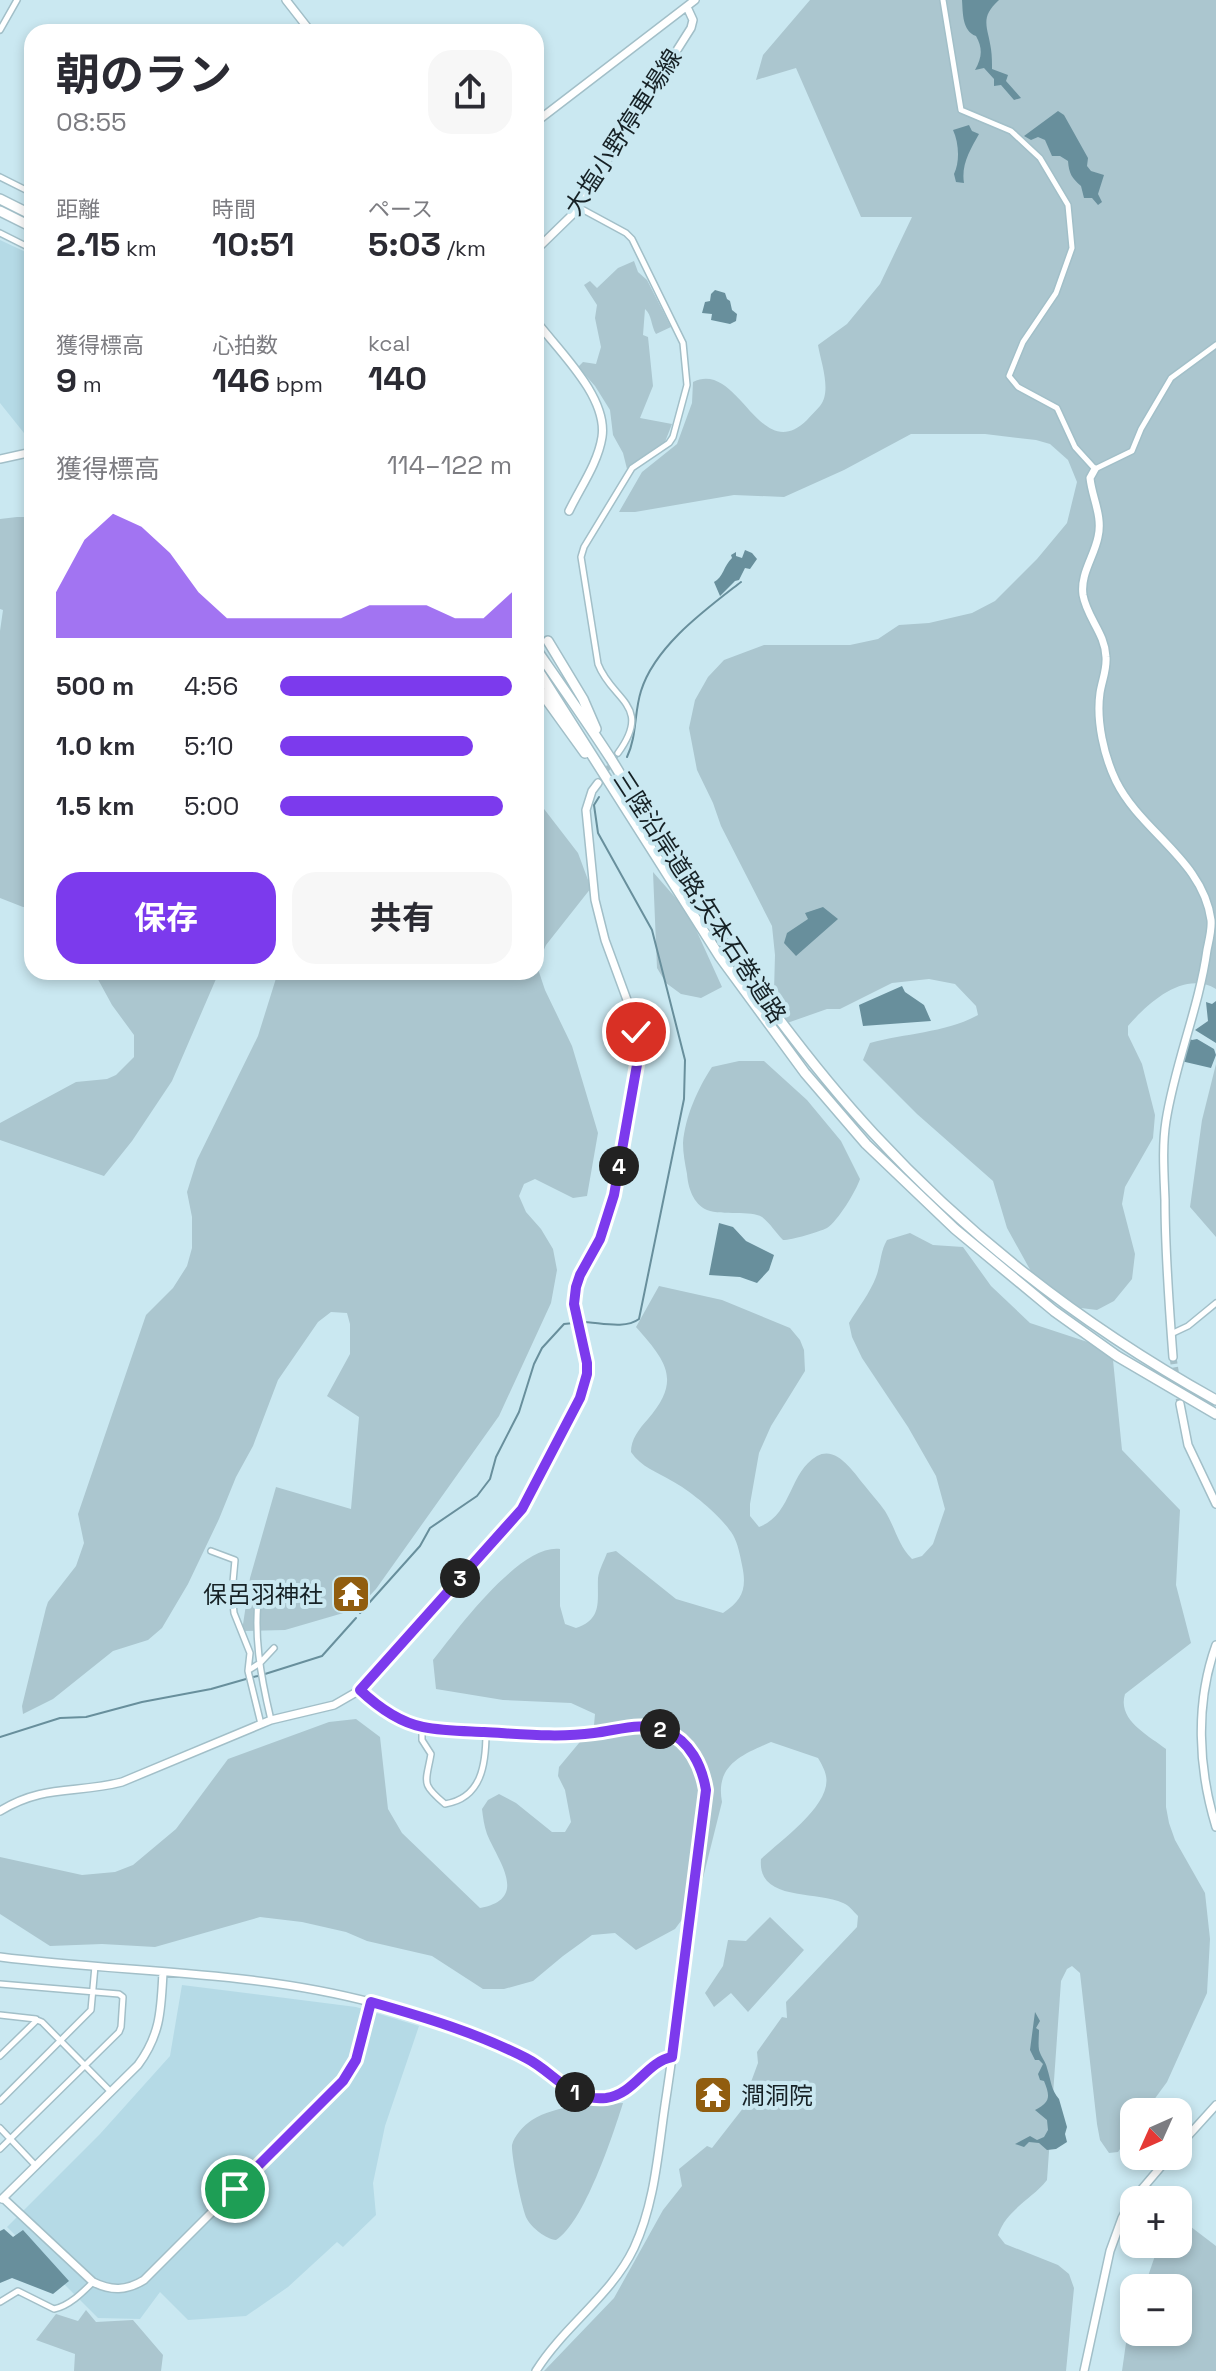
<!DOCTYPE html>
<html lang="ja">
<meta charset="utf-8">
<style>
:root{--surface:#fff;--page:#f7f7f7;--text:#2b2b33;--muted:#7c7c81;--accent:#7c3aed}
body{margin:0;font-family:"Space Grotesk","Noto Sans JP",sans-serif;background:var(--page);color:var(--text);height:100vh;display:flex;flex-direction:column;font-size:30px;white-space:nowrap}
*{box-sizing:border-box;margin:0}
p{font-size:26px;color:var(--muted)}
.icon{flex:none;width:44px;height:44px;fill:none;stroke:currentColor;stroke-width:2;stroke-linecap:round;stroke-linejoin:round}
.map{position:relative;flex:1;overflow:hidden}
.sheet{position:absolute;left:24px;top:24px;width:520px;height:956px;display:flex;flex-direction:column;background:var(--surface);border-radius:24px;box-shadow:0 4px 12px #0003}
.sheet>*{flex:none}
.needle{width:52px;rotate:225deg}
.fabs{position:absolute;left:1120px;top:2098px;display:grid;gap:16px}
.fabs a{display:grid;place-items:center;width:72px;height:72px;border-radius:16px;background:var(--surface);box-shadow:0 4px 12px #0003;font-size:40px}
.pin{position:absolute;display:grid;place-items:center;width:68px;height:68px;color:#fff;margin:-34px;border:4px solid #fff;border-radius:50%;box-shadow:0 2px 8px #0007}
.km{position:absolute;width:40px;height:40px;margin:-20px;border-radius:50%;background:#222;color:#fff;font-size:22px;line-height:40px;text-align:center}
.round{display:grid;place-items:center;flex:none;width:84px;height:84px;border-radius:24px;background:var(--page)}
.summary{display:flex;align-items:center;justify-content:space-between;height:136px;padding:0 32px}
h1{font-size:44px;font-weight:700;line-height:60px}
.metrics{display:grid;grid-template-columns:repeat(3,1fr);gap:12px;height:136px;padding:8px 32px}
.metrics div{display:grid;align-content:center}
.metrics b{font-size:34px;font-weight:700}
.metrics small{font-size:22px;font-weight:400}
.metrics p{font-size:22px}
.chart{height:224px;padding:16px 32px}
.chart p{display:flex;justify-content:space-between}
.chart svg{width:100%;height:144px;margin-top:8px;fill:var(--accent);opacity:.7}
.action{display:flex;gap:16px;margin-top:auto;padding:16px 32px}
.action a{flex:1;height:92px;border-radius:24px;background:var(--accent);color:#fff;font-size:32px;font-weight:700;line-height:92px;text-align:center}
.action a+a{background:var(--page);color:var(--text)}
ul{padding:0 32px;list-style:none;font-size:26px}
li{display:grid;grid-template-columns:128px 96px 1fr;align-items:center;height:60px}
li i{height:20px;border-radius:10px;background:var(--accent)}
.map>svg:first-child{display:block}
.built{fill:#b5dae6}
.green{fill:#abc6cf}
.water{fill:#688f9c}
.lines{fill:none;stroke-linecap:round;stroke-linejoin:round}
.stream{stroke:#688f9c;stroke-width:2}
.street-tunnel{stroke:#a6c0c8;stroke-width:5;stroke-dasharray:5 2.5;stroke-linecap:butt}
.secondary-tunnel{stroke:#a6c0c8;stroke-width:7;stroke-dasharray:7 3.5;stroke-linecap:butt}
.street-casing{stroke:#a2bfc8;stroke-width:8}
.secondary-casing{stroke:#a2bfc8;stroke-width:10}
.highway-casing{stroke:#a2bfc8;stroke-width:12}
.street{stroke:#fff;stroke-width:5}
.secondary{stroke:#fff;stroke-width:7}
.highway{stroke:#fff;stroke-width:9}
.route-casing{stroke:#fff;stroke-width:16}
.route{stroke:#7c3aed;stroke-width:10}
.labels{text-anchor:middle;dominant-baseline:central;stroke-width:8;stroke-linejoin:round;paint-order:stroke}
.street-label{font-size:24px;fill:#162125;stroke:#cae8f1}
.poi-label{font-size:24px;fill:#162125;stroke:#cae8f1;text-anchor:end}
</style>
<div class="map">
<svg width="1216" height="2371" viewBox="0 0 1216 2371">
<rect width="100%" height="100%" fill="#cae8f1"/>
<path class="built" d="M 0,240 L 32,255 L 32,443 L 0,403 Z
M 182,1985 L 356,2007 L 419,2026 L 385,2126 L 373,2183 L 376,2215 L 343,2247 L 337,2242 L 288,2287 L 246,2316 L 188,2320 L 160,2292 L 140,2319 L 98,2318 L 7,2227 L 100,2134 L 170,2056 Z"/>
<path class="green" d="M 810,0 L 1216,0 L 1216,989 C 1184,970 1148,1003 1128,1026 L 1128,1035 L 1142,1064 L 1155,1115 L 1153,1138 L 1125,1187 L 1122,1204 L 1135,1254 L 1132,1279 L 1114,1301 L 1097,1310 L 1073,1307 L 1033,1275 L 1007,1228 L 993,1181 L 917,1114 L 863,1060 L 870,1043 C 906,1033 945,1033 978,1015 L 976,1006 L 955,984 L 929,979 L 892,983 L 840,1009 L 827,1009 L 773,1028 L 775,955 L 772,926 L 721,826 L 713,803 L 697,770 L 689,728 L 695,700 L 708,677 L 724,660 L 764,645 L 850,645 L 878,639 L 899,625 L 929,623 L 972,613 L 995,601 L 1037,559 L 1067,523 L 1077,482 L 1068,460 L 1050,444 L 1036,440 L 985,434 L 911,434 L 844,470 L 784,497 L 734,495 L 635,512 L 619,512 L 642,472 L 677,444 L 692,403 L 693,382 C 739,359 759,467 807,420 C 811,415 816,411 820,406 C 832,391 821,363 818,345 L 847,324 L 880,284 L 912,217 L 861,217 L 796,68 L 756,80 L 763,55 Z
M 634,261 L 638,272 L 647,280 L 671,327 L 656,334 C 651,326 652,315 645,309 L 643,335 L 648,337 L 653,386 L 640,418 L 672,424 L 665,442 L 627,469 L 623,453 L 613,435 L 610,410 L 595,386 L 578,367 L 583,362 L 596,364 L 601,347 L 595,318 L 597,305 L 584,285 L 590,281 L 597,288 L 618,268 Z
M 17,517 L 32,517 L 32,907 L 23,907 L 0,898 L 0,631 L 3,610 L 0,609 L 0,519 Z
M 536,792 L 541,805 L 578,853 L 591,888 L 546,945 L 537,966 L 545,990 L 572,1046 L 598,1133 L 587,1196 L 573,1198 L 535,1179 L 524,1184 L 519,1196 L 526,1212 L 541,1229 L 553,1249 L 557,1270 L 551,1303 L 499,1416 L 376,1589 L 357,1609 L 285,1630 L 242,1631 L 250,1578 L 276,1487 L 351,1509 L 359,1417 L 327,1396 L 350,1354 L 350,1324 L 347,1313 L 331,1312 L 318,1322 L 278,1380 L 253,1446 L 236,1477 L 219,1519 L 188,1584 L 162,1628 L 148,1640 L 113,1651 L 53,1699 L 23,1714 L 22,1706 L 46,1608 L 48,1602 L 76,1566 L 84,1543 L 78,1514 L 146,1315 L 173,1288 L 187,1266 L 192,1248 L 192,1217 L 187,1192 L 197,1160 L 258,1036 L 278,972 L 536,972 Z
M 653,872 L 688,912 L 722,987 L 701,998 L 681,994 L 666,983 L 657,968 Z
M 94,972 L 219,972 L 172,1081 L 132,1141 L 104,1176 L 0,1140 L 0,1123 L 76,1082 L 107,1079 L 116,1075 L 134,1057 L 134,1035 L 112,1005 Z
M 739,1061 L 764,1061 L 807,1100 L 841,1141 L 860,1179 C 856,1191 838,1221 827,1228 C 819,1232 792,1240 783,1240 C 776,1233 770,1223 762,1217 C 751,1210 723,1216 707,1210 C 693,1204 688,1187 687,1174 C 685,1164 683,1153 683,1143 C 685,1117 698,1088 712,1067 Z
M 1216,1064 L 1216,1237 L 1190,1207 L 1202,1120 Z
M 910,1233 L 933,1245 L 963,1247 L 991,1286 L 1030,1323 L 1112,1350 L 1122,1450 L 1180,1510 L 1176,1585 L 1191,1643 L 1125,1694 C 1117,1720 1148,1735 1166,1749 L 1166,1807 L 1169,1823 L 1175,1840 L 1205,1893 L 1210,1939 L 1207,1993 L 1167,2082 L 1145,2112 L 1134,2112 L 1134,2128 L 1118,2152 L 1109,2153 L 1100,2140 L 1097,2124 L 1080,1973 L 1072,1966 L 1067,1969 L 1061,1981 L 1047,2180 C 1031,2200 1007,2209 998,2235 L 1005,2244 L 1058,2265 L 1069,2274 L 1074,2288 L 1066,2371 L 544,2371 L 614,2298 L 663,2210 L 682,2186 L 679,2169 L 707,2146 L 712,2148 L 758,2089 L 751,2082 L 758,2063 L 757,2052 L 782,2017 L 787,2018 L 786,2002 L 857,1927 L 858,1916 C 853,1911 849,1905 843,1903 C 815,1890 757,1902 761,1859 C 780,1841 832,1805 826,1776 C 825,1770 821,1763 818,1758 L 771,1742 C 742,1755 715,1765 722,1802 L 698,1898 L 675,1929 L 636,1950 L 615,1933 L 592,1935 L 563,1956 L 533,1981 L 504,1989 L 483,1989 L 432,1956 L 367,1941 L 346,1932 L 302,1922 L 260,1917 L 155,1947 L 102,1944 L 50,1946 L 0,1914 L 0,1857 L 82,1875 L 115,1872 L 133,1865 L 176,1829 L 228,1759 L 329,1722 L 356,1719 L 380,1737 L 388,1809 L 402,1833 L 480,1908 C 530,1899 498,1861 487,1834 C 484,1826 483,1817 482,1809 L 488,1800 L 499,1794 L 516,1803 L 552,1832 L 565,1832 L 571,1822 L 565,1790 L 558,1776 L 559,1767 L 594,1725 L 595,1714 L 571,1703 L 503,1700 L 436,1689 L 433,1660 C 457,1630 519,1544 560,1549 L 560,1606 L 565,1624 L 576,1628 C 603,1619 597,1601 598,1578 C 599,1570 604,1561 607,1553 L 616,1551 L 676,1599 L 723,1613 C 743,1600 747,1588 742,1565 C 740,1555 738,1544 733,1535 C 722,1517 691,1491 672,1481 C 657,1472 641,1467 631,1452 C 631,1439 639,1429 648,1419 C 682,1380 666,1361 636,1327 L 659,1286 L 722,1300 L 790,1328 L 800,1340 L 804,1350 L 805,1371 L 771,1426 L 759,1453 L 750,1504 L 750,1516 L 759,1527 C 792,1515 789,1472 817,1456 C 837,1445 854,1473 865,1486 C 871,1494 879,1502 885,1511 C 895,1527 898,1545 912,1559 L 922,1556 L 933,1544 L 945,1509 L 936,1476 L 908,1427 L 862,1358 L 852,1337 L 849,1323 C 858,1308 870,1293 876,1277 C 881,1264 880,1252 887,1240 Z
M 770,1917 L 804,1950 L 748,2012 L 731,1993 L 714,2007 L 705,1993 L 723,1966 L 728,1940 L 746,1941 Z
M 623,2103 C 613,2135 584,2223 556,2240 C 546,2239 532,2228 527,2219 C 522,2210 511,2154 512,2145 C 514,2136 524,2125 532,2120 C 557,2104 594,2105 623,2103 Z
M 1178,2217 L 1216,2246 L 1216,2371 L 1122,2371 L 1127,2336 L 1134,2315 L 1134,2332 L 1178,2332 L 1178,2288 L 1144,2288 L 1159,2244 L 1178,2244 Z
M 86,2310 L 96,2322 L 133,2320 L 163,2355 L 161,2371 L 74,2371 L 75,2354 L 36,2340 L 56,2314 L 78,2321 Z"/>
<path class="water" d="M 962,0 L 999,0 C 979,18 988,27 991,49 C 992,56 992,63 992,69 L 1008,75 L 1006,81 L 1021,98 L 1014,100 L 1001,85 L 994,86 L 994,79 L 984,68 L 975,70 C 982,57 983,49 976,36 C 962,31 963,13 962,0 Z
M 1058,111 L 1064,115 L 1088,158 L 1087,166 L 1091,171 L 1104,175 L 1098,194 L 1102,202 L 1098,205 L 1092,198 L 1084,198 L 1081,186 C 1072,178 1069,174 1068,161 L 1060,156 L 1052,156 L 1045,140 L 1038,137 L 1031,140 L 1024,136 Z
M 969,125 L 972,131 L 979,134 C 970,150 961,165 964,183 L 956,182 L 954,174 C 960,162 959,143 953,130 Z
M 715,290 L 725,293 L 727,299 L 730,301 L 732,310 L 737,314 L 736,321 L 730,324 L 711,320 L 712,314 L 702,313 L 705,302 L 710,301 L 711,294 Z
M 745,550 L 752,553 L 757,559 L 750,569 L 745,568 L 739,580 L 735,581 L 720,596 L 714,582 C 723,578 724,565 732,558 L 731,555 L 736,552 L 736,556 L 742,558 Z
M 823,907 L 838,919 L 796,956 L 784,943 L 787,933 L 808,919 L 805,913 Z
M 902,986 L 905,992 L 924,1005 L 931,1021 L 863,1026 L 859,1005 Z
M 1216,1001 L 1216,1043 L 1195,1030 L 1208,1021 L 1206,1002 L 1212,1004 Z
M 1188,1038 L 1192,1040 L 1197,1039 L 1214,1049 L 1216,1055 L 1211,1068 L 1181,1061 Z
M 719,1223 L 733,1227 L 746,1241 L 774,1255 L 769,1270 L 757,1283 L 740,1277 L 709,1275 Z
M 1035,2012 L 1040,2021 L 1036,2028 L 1039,2030 C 1039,2036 1038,2044 1039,2050 C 1041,2057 1046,2062 1047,2068 C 1051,2080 1051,2090 1059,2099 L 1067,2127 L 1065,2134 L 1067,2142 L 1056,2149 L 1047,2150 L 1039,2143 L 1029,2142 L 1024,2147 L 1015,2144 L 1030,2136 L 1037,2140 L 1044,2137 L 1048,2130 L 1047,2120 L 1035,2110 C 1051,2102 1050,2096 1044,2081 L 1040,2080 L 1038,2074 L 1043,2064 L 1039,2060 L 1035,2060 L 1030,2050 Z
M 4,2229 L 13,2237 L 23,2230 L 69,2281 L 53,2294 L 12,2278 L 0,2283 L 0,2231 Z"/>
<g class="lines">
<path class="stream" d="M 627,757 C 637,736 634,713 641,691 C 655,646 705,610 741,582
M 581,1322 C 599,1322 624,1330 639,1319 L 684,1099 L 685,1060 L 652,930 L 598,833 L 594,805 L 599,797
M 360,1613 L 420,1546 L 430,1528 L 477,1496 L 490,1479 L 496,1457 L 519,1412 L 534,1364 L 542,1348 L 564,1324 L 574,1323
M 265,1674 L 322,1656 L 356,1618
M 253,1677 L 258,1676
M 0,1737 L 60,1718 L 86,1717 L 142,1702 L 211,1689 L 246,1679"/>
<path class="street-tunnel" d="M 598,783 L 618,753"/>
<path class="secondary-tunnel" d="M 1173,1357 L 1180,1404"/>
<g class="street-casing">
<path id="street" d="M 943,0 L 961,110 L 1011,131 L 1040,158 L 1068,205 L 1072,248 L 1056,293 L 1023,342 L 1009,376 L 1018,387 L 1057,408 L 1075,447 L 1095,469 L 1132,451 L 1141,429 L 1171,378 L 1216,345
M 0,30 L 17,0
M 0,177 L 32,193
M 578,207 L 626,233 L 632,239 L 683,343 L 687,385 L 673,437 L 669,443 L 632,468 L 584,547 L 581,557 L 598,664 C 612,701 653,705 618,753
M 0,233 L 32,249
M 1171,1334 L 1188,1326 L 1216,1303
M 211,1551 L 235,1560 L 232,1593 L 234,1613 L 250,1653 L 248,1671 L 261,1724
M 260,1587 C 252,1631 261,1678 271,1720
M 249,1670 L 260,1663 L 274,1648
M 422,1727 L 422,1740 L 431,1754 C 426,1783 420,1783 445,1804 C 482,1798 486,1764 486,1732
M 0,1984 L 119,1994 L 123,1997 L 121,2027 L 119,2032 L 0,2149
M 0,2015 L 36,2019
M 0,2056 L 37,2020 L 42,2022 L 111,2092
M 0,2101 L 91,2010 L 95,1966
M 0,2128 L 36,2166
M 0,2302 L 18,2291 L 54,2309 C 69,2306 82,2293 93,2282"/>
</g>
<g class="secondary-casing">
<path id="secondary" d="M 286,0 L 311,32
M 536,122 L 695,0
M 536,250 L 573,214 L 691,28 L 693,20 L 687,7
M 536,321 C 559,351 608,397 602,437 C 598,463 580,488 569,511
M 0,459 L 32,452
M 1095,469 L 1090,478 C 1092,498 1103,516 1098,537 C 1094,557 1080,574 1083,595 C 1087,618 1105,633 1106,657 C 1107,670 1102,680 1100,693 C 1096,721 1104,756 1116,781 C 1141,832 1203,860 1211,920 C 1212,929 1209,940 1207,950 C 1199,1008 1175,1063 1166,1121 C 1162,1146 1164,1174 1165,1200 C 1165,1252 1169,1305 1173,1357
M 1180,1404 L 1188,1445 L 1216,1504
M 1216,1645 C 1195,1703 1198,1768 1216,1827
M 360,1690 C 377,1706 395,1718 417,1725 C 436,1731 458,1730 478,1732 C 517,1734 555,1738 594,1733 C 619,1730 642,1721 667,1731 C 690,1741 702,1766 706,1790 C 693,1895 681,2000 665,2105 C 658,2152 655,2203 634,2248 C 611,2296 564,2326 536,2371
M 0,1811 C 44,1784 76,1794 122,1782 L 271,1720 L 334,1705 L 360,1690 L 522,1509 L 580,1398 L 587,1374 L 587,1363 L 574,1304 L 576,1287 L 580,1275 L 600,1239 L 611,1209 L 638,1059 L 634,1019 L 605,940 L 595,900 L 586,810 L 592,791 L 598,783
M 0,1957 C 125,1973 251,1970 374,2003 C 424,2016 481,2033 528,2058 C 551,2071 567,2096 595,2098 C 633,2101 642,2063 672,2057
M 1178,2147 L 1216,2105
M 3,2198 L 93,2282 C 111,2291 126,2291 144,2280 L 343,2081 L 356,2060 L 371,2002
M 2,2199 L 138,2065 C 161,2034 161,2009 163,1972
M 1084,2371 L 1110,2251 L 1122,2218 L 1130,2203 L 1170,2156"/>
</g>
<g class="highway-casing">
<path id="highway" d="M 0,199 L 32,215
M 0,211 L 32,227
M 548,641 L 583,699 L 596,729
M 536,649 C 561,685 587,722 611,759 C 651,824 688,892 732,954 C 776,1017 822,1078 874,1134 C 972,1240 1090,1330 1216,1400
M 536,667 L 720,957 L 805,1073 L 866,1144 L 955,1229 L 1054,1311 L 1117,1356 L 1216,1414
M 536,685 L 585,753"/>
</g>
<use href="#street" class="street"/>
<use href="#secondary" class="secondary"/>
<use href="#highway" class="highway"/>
</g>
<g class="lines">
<g class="route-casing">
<path id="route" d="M 235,2189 L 343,2081 L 356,2060 L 371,2002 C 424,2017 477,2033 526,2058 C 554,2072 571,2102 606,2098 C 635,2094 646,2062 672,2057 L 706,1790 C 702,1766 690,1741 666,1731 C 642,1721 619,1730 594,1733 C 557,1738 521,1734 484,1732 C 464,1731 443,1731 423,1727 C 398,1722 378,1707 360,1690 L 522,1509 L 580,1398 L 587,1374 L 587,1363 L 574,1304 L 576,1287 L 580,1275 L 600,1239 L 614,1195 L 638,1059 L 636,1032"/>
</g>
<use href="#route" class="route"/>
</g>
<defs>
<g id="temple-square" transform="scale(2)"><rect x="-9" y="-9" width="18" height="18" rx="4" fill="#915d0f" stroke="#cae8f1"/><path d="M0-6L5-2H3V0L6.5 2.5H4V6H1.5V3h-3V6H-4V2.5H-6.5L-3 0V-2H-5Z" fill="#fff"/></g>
</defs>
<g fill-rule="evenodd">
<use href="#temple-square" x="351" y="1594"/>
<use href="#temple-square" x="713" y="2095"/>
</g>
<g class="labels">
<g class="street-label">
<text transform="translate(623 132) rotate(-57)">大塩小野停車場線</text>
<text transform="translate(700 897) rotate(57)">三陸沿岸道路;矢本石巻道路</text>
</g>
<g class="poi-label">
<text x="323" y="1594">保呂羽神社</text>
<text x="741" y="2095" text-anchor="start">澗洞院</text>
</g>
</g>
</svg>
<div class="fabs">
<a><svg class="needle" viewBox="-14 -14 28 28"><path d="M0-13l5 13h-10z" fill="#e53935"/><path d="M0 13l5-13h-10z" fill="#7c7c81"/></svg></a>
<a>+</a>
<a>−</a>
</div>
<div class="pin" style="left:235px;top:2189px;background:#1e9e55"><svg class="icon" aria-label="arrive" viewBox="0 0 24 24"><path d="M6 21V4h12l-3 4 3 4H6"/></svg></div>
<div class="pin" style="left:636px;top:1032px;background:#d93025"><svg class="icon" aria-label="check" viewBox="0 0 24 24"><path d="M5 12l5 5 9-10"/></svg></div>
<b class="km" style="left:575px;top:2092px">1</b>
<b class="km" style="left:660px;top:1729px">2</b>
<b class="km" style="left:460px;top:1578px">3</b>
<b class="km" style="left:619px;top:1166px">4</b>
<section class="sheet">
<div class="summary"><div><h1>朝のラン</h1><p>08:55</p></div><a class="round"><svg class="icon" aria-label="share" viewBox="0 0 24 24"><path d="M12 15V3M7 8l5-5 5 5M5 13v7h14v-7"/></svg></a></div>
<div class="metrics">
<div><p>距離</p><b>2.15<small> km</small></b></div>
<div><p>時間</p><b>10:51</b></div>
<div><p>ペース</p><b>5:03<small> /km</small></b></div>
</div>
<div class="metrics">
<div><p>獲得標高</p><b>9<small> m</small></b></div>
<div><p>心拍数</p><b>146<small> bpm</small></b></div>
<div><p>kcal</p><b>140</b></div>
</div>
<div class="chart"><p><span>獲得標高</span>114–122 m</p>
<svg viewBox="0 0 160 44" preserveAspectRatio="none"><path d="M0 44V30L10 14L20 6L30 10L40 18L50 30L60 38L70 38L80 38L90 38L100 38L110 34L120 34L130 34L140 38L150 38L160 30V44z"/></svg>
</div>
<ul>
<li><b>500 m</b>4:56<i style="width:100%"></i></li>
<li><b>1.0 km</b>5:10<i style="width:83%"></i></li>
<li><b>1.5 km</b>5:00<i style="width:96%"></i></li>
</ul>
<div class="action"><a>保存</a><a>共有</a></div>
</section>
</div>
